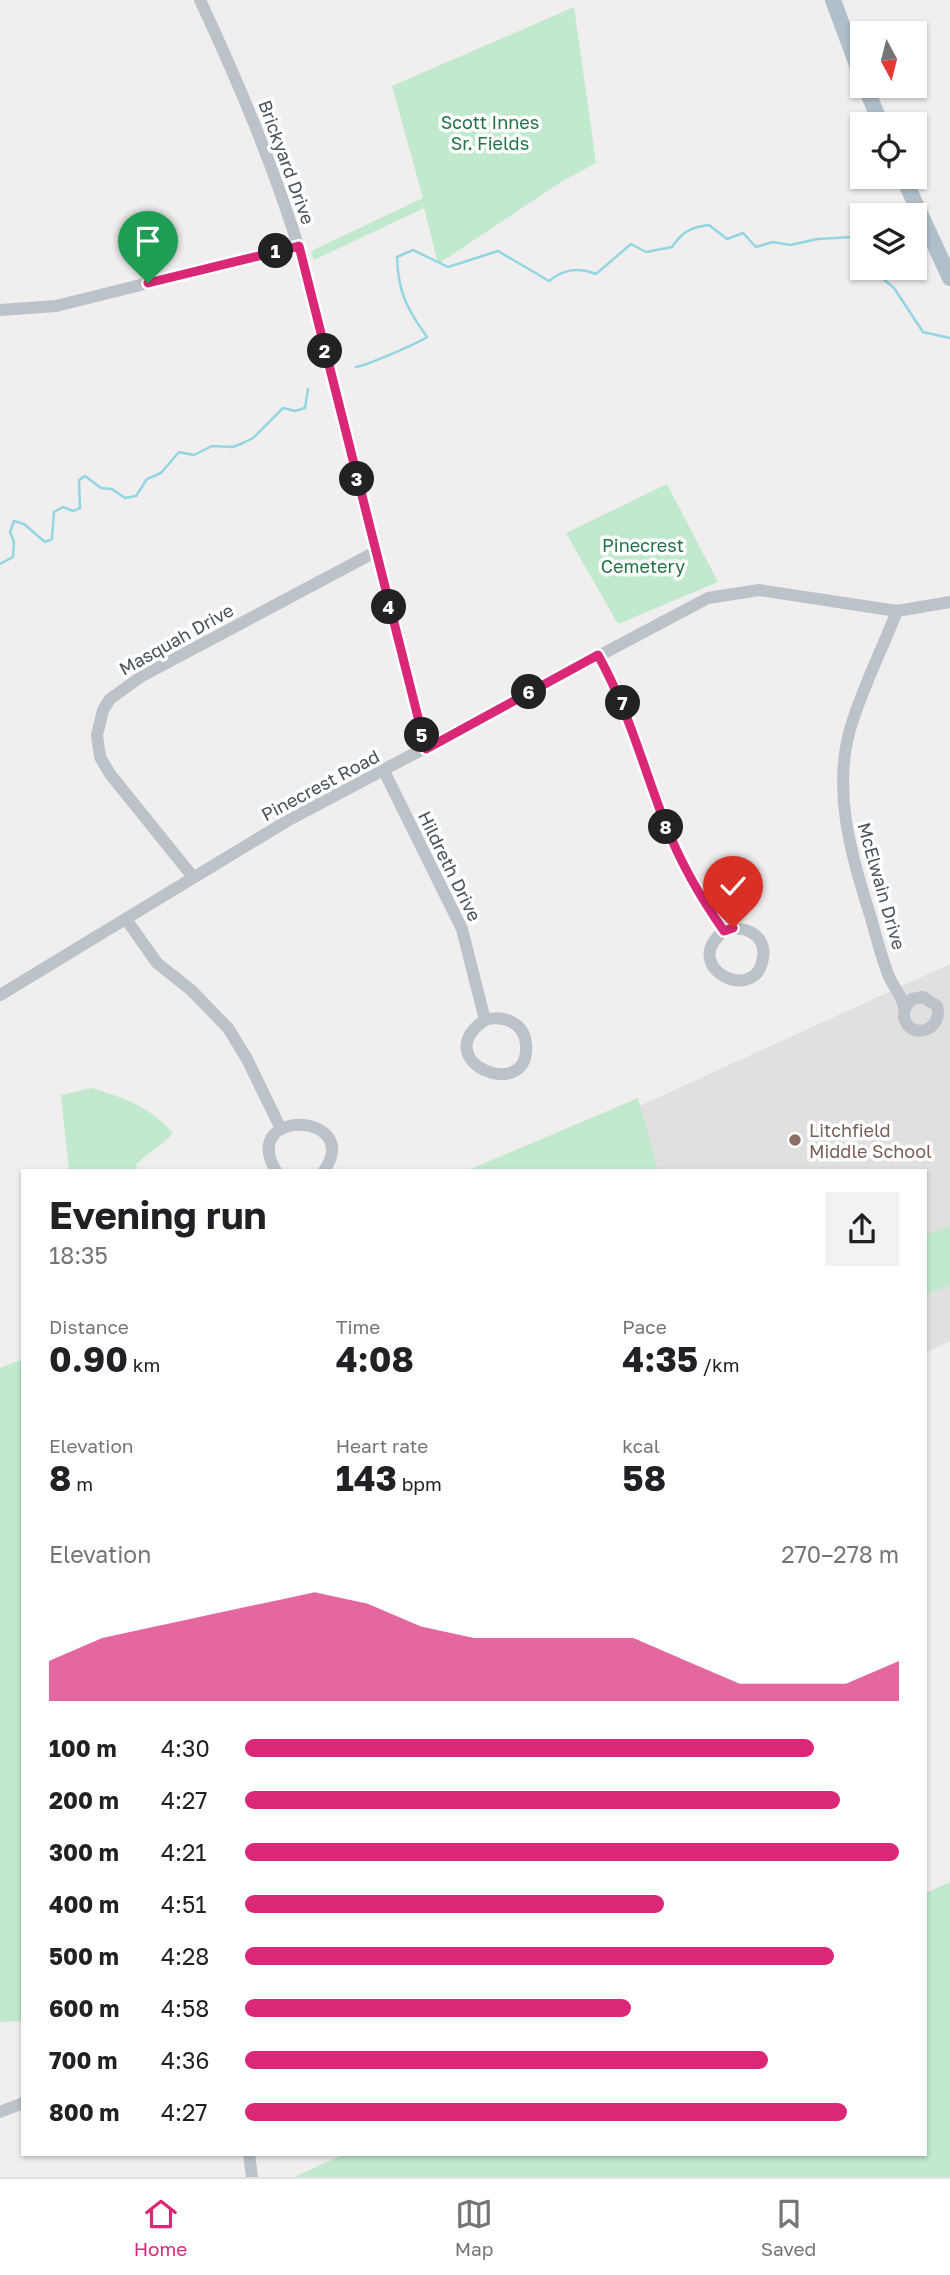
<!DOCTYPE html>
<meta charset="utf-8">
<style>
:root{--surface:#fff;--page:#f2f2f2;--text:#202124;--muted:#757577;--line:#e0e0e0;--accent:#db2777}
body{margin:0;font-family:"Golos Text",sans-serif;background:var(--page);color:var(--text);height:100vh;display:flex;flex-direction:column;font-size:26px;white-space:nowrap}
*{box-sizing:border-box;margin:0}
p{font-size:23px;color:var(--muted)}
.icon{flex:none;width:38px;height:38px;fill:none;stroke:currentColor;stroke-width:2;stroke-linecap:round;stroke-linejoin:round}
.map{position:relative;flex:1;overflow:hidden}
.side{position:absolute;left:21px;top:1169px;width:906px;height:987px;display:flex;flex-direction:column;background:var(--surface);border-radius:0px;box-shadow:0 2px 5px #0004}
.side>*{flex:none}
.needle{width:46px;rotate:173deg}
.buttons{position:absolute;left:850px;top:21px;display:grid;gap:14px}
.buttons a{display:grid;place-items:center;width:77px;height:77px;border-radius:0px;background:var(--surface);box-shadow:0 2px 5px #0004;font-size:35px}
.pin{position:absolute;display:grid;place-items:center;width:60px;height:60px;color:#fff;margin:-72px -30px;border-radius:50% 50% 50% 0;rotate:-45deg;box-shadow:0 0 7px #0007}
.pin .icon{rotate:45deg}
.km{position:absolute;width:35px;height:35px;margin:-18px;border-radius:50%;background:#222;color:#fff;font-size:19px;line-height:35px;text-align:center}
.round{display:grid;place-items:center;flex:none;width:74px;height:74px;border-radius:0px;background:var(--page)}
.headline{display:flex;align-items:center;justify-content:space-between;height:119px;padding:0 28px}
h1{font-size:38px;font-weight:700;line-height:52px}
.stats{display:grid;grid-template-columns:repeat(3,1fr);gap:10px;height:119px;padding:7px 28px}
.stats div{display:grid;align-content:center}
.stats b{font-size:35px;font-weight:700}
.stats small{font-size:19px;font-weight:400}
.stats p{font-size:19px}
.chart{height:196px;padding:14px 28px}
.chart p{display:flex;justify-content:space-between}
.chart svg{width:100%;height:126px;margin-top:7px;fill:var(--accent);opacity:.7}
ul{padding:0 28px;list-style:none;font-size:23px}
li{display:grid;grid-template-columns:112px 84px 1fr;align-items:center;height:52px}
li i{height:18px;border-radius:9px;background:var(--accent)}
.tabs{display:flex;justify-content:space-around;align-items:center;height:98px;border-top:2px solid var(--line);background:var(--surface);font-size:19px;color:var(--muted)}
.tabs a{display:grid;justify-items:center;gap:4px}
.tabs .on{color:var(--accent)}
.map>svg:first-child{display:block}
.education{fill:#e1dfdf}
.green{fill:#c1e9ce}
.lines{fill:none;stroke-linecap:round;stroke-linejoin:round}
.stream{stroke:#93d6e1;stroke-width:2.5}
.minor{stroke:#bbc3c9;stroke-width:12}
.major{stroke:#b0bfca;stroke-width:16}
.route-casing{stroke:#fff;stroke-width:14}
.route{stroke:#db2777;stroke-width:9}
.education-dot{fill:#8d6e63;stroke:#fff;stroke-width:2.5}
.labels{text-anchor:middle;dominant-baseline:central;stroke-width:7;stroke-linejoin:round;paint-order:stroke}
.park-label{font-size:18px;fill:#217245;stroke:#fff}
.street-label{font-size:18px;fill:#485259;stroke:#fff}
.education-label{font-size:18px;fill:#785e54;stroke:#fff;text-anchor:start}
</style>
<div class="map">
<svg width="950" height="2177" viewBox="0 0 950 2177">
<rect width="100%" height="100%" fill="#f0eeee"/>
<path class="education" d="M 950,964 L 950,1341 L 926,1353 L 926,1171 L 648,1171 L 633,1109 Z"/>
<path class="green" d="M 574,7 L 596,163 L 561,182 L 438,264 L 424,208 L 314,260 L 311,251 L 423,198 L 392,86 Z
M 667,484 L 718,582 L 618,624 L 566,533 Z
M 92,1088 C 124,1098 151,1107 173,1133 C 162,1146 148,1152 136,1165 L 138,1171 L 69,1171 L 61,1095 Z
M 638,1098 L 658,1171 L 466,1171 Z
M 950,1226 L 950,1286 L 926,1294 L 926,1235 Z
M 23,1359 L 23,2021 L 0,2022 L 0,1368 Z
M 950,1882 L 950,2177 L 294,2177 L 345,2154 L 926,2154 L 926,1893 Z"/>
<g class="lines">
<path class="stream" d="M 870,268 L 894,288 L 923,332 L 950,338
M 356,367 C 368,365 416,344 427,337 C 407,309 398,292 397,257 L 413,250 L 448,267 L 498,251 L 549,281 C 564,269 578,267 596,274 L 631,244 L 646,252 L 672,247 C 682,232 691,227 709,225 L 727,239 L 743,233 L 756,247 L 773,242 L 790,245 L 818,239 L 852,237 L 863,258
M 0,564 L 13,557 L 14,542 L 10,532 L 14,521 L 24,524 L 45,542 L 52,539 L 54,512 L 63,507 L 73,511 L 80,508 L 79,480 L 85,476 L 101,488 L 112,489 L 125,498 L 136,496 L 147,479 L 161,473 L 179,452 L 194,455 L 212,446 L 233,447 L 243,443 L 253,438 L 283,408 L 295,411 L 305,408 L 308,389"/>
<path class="minor" d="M 200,0 C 240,86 276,171 303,262 L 426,749
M 0,310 L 56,306 L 298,246
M 897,611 C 883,647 865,683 853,720 C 830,786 851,854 871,918 C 876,936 881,955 888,974 C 892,985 902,996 904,1007 C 905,1010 904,1014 904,1017 C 909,1041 944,1031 937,1006 L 923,997 L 912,999 L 905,1008
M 598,655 L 619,693 L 676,851 L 724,931 C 678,967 756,1006 763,958 C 767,934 743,924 724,931
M 384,771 L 462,929 L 485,1020 C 425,1061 531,1105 526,1044 C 524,1022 503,1015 485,1020
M 193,877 L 110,774 L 100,757 L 97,735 L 103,710 L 110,699 L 142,676 L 375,552
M 126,919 L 157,963 L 191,990 L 228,1028 L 247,1059 L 281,1129
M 0,995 L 287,821 L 708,598 L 759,590 L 897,611 L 950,602
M 276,1171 C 238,1107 364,1112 324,1171
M 0,2112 L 23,2103
M 249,2154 L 252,2177"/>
<path class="major" d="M 833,0 L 863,81
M 865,86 L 881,124
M 903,177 L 950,278"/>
</g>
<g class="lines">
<g class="route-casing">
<path id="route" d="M 148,283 L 299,246 L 426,749 L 598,655 C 628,709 643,766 665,823 C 680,862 700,897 724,931 L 733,928"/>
</g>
<use href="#route" class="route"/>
</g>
<circle class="education-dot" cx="795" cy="1140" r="7"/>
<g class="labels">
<g class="park-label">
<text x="490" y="122">Scott Innes<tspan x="490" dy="21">Sr. Fields</tspan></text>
<text x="643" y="545">Pinecrest<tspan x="643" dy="21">Cemetery</tspan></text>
</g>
<g class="street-label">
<text transform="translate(287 162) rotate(70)">Brickyard Drive</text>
<text transform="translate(176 639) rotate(-29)">Masquah Drive</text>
<text transform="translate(320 785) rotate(-28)">Pinecrest Road</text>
<text transform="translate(450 866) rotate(64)">Hildreth Drive</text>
<text transform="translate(882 886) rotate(74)">McElwain Drive</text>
</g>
<g class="education-label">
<text x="809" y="1130">Litchfield<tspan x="809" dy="21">Middle School</tspan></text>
</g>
</g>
</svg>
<div class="buttons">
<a><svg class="needle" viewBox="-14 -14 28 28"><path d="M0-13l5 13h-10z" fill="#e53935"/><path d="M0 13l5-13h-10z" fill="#757577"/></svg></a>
<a><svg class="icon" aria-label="locate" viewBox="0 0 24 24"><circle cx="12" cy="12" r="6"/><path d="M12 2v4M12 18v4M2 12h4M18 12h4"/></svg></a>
<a><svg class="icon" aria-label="layers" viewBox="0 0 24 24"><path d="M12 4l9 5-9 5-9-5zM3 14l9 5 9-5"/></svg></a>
</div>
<div class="pin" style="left:148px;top:283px;background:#1e9e55"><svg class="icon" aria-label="arrive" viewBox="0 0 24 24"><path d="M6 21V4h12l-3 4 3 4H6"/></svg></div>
<div class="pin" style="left:733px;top:928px;background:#d93025"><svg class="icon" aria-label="check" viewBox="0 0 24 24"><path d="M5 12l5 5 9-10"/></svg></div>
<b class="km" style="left:276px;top:251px">1</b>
<b class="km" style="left:325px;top:351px">2</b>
<b class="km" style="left:357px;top:479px">3</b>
<b class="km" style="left:389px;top:607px">4</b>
<b class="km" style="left:422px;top:735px">5</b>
<b class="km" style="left:529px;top:692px">6</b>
<b class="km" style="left:623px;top:703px">7</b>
<b class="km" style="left:666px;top:827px">8</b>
<section class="side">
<div class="headline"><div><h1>Evening run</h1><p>18:35</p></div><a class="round"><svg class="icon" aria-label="share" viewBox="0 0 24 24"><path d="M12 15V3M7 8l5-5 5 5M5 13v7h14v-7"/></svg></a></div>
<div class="stats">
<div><p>Distance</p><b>0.90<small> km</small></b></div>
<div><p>Time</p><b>4:08</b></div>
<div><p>Pace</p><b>4:35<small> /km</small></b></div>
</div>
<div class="stats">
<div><p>Elevation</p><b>8<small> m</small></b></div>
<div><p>Heart rate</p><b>143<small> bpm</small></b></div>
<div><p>kcal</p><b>58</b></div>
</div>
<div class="chart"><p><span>Elevation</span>270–278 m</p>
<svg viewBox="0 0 160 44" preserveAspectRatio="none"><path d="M0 44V30L10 22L20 18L30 14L40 10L50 6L60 10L70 18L80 22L90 22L100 22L110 22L120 30L130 38L140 38L150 38L160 30V44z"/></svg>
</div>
<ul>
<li><b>100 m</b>4:30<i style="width:87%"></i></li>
<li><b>200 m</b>4:27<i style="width:91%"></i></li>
<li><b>300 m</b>4:21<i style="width:100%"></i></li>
<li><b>400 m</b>4:51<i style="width:64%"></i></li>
<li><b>500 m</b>4:28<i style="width:90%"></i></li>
<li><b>600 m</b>4:58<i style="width:59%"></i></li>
<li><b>700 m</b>4:36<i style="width:80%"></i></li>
<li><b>800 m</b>4:27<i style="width:92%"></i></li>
</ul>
</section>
</div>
<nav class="tabs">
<a class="on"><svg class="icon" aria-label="home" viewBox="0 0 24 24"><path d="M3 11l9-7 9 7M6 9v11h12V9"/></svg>Home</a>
<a><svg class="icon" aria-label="map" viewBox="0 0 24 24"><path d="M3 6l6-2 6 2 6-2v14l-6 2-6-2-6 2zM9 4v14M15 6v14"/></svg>Map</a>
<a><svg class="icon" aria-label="saved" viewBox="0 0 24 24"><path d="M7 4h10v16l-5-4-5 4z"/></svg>Saved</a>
</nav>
